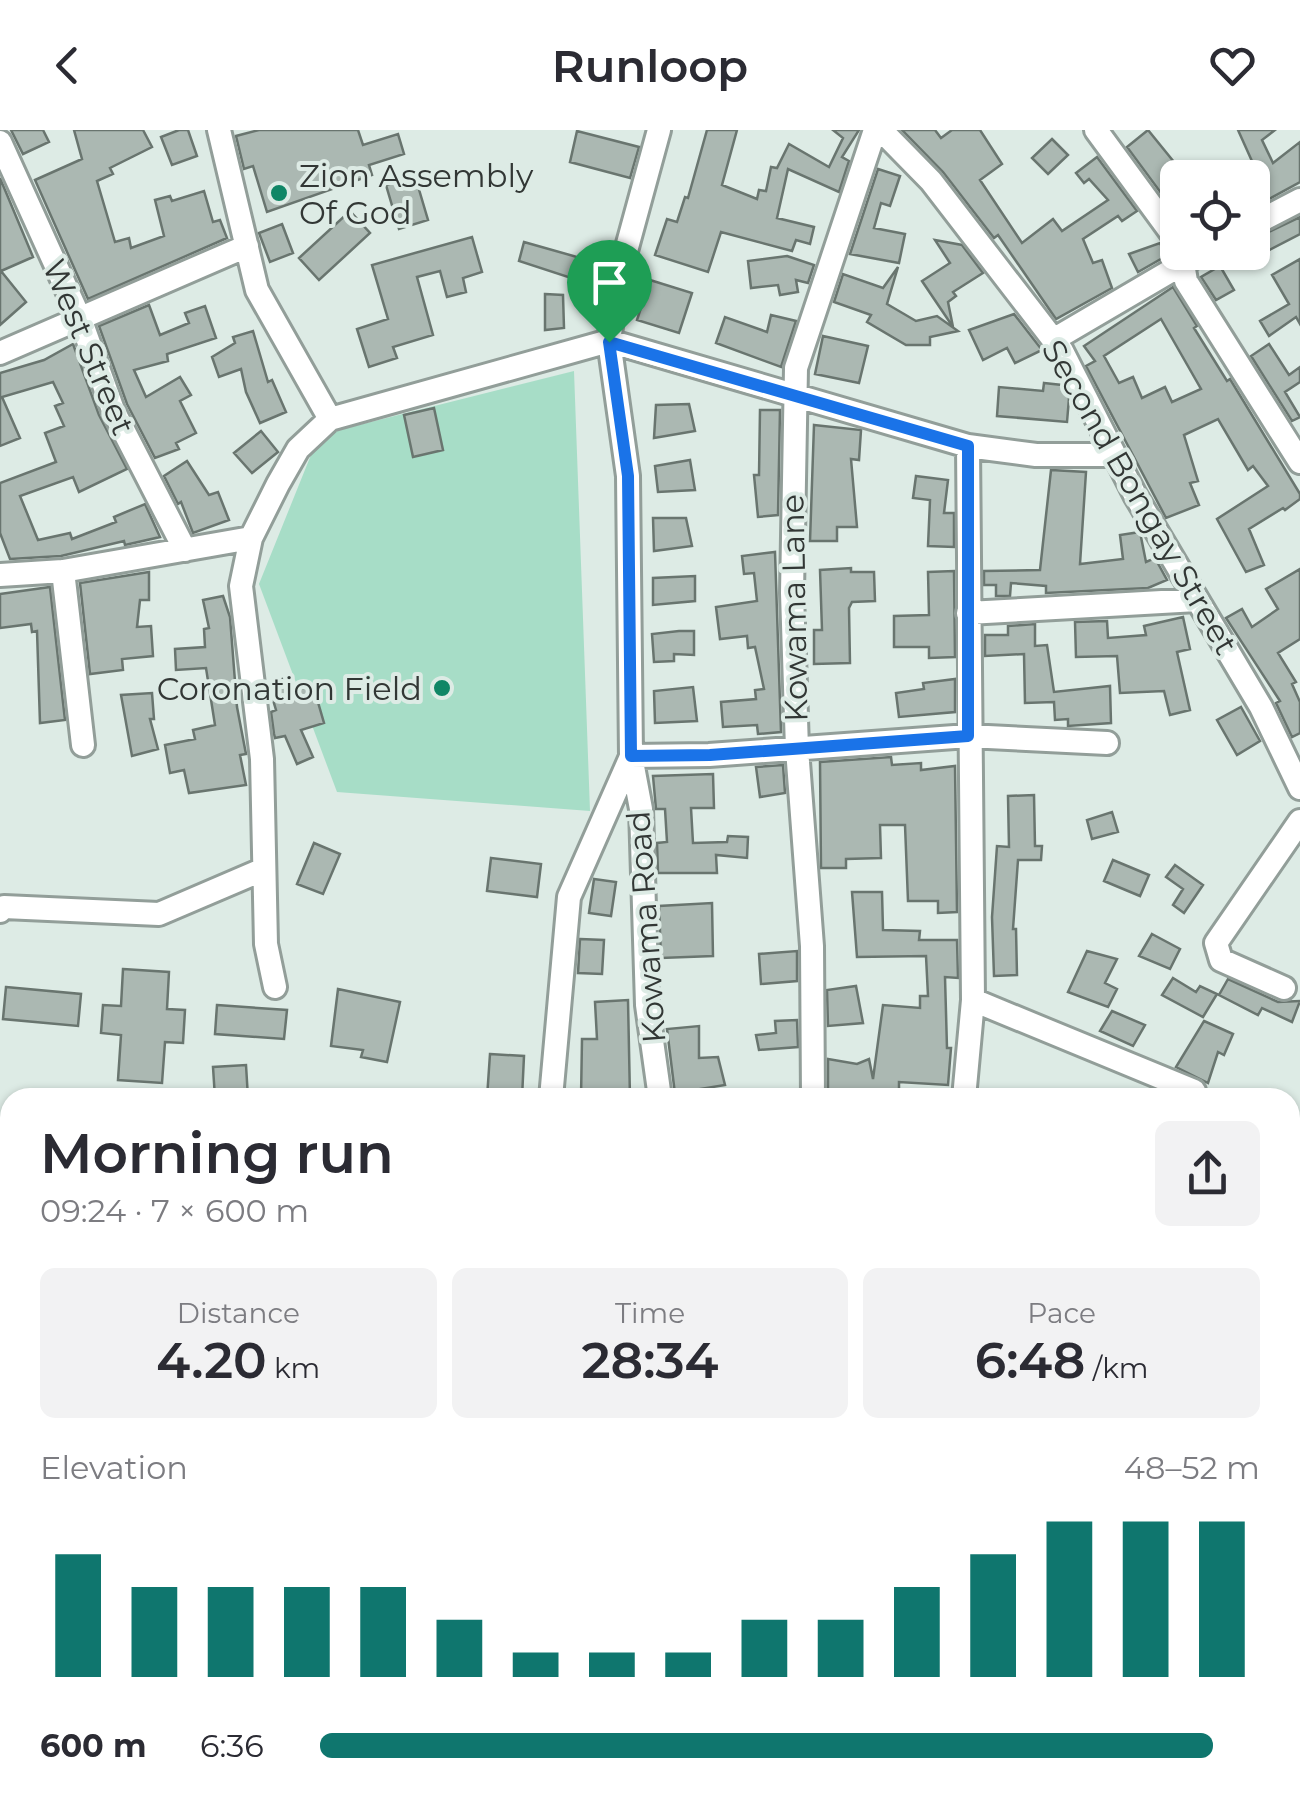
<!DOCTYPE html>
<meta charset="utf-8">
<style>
:root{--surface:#fff;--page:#f2f2f3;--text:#2b2b33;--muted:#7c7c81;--accent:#0f766e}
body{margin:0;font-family:Montserrat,sans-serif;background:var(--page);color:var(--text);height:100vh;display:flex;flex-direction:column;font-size:38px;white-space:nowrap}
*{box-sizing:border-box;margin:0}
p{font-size:32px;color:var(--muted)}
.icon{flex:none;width:55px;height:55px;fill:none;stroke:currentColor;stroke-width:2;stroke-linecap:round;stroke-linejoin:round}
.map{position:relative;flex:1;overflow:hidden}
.details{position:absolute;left:0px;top:958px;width:1300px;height:718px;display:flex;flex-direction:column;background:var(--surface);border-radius:30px 30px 0 0;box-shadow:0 2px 8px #0004}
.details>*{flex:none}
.tools{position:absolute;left:1160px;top:30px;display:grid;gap:20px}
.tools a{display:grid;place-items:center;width:110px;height:110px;border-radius:15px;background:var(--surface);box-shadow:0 2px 8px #0004;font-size:50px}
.pin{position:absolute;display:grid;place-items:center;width:85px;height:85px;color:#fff;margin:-102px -42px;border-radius:50% 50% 50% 0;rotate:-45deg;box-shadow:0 0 10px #0007}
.pin .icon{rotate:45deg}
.round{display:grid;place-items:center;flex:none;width:105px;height:105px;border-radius:15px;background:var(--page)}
.overview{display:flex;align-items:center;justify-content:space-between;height:170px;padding:0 40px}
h1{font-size:55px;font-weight:600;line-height:75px}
.figures{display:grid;grid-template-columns:repeat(3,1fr);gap:15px;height:170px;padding:10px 40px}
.figures div{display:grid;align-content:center;border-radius:15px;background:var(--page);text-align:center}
.figures b{font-size:50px;font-weight:600}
.figures small{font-size:28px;font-weight:400}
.figures p{font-size:28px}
.chart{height:280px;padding:20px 40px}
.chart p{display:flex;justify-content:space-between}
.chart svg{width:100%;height:180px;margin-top:10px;stroke:var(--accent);stroke-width:6}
ul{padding:0 40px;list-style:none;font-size:32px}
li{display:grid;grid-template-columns:160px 120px 1fr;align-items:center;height:75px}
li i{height:25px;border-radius:12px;background:var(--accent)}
header{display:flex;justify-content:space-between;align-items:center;height:130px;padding:0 40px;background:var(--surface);font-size:45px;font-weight:600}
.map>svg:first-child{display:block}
.green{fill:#a7ddc7}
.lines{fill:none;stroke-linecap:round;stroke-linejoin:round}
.stream{stroke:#73ab95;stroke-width:5}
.building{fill:#abb8b2;stroke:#69756f;stroke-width:2.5;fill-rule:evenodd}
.minor-casing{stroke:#929e99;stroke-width:28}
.minor{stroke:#fff;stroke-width:22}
.route-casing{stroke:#fff;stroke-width:20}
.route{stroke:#1a73e8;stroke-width:12}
.poi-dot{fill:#108666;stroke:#ddebe5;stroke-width:4}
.labels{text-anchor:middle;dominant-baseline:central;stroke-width:8;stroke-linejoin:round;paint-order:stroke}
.poi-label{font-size:32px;fill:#323735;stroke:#ddebe5;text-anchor:start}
.street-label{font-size:32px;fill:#323735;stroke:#ddebe5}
</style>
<header><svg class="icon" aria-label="back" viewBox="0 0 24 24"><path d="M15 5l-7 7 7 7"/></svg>Runloop<svg class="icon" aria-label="heart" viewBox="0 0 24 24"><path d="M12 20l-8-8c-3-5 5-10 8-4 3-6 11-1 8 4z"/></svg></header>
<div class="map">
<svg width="1300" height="1674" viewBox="0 0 1300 1674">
<rect width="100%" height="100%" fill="#ddebe5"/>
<path class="green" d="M 574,241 L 590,681 L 337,662 L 259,454 L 319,305 Z
M 1300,1609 L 1300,1674 L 1260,1674 L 1257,1665 L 1290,1665 L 1290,1612 Z"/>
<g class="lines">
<path class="stream" d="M 1290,1117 L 1300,1104
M 545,1674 L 548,1665"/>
</g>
<path class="building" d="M 11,0 L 43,0 L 49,12 L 23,24 Z
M 74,0 L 143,0 L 152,17 L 110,38 L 113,44 L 97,51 L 115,112 L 129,108 L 131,118 L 164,106 L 155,70 L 170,66 L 172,71 L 204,61 L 213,92 L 220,90 L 227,108 L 88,169 L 35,50 L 82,29 Z
M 179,0 L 188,0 L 197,26 L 172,35 L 161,7 Z
M 259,0 L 358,0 L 363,15 L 398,4 L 404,24 L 369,35 L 372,45 L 267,82 L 253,36 L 244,39 L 236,6 Z
M 707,0 L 737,0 L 722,55 L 757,69 L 759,60 L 766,61 L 771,37 L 777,38 L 789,14 L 829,37 L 843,8 L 833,0 L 859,0 L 842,27 L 849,31 L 839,62 L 788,39 L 777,88 L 814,97 L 810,114 L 796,110 L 792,121 L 721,102 L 708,142 L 655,125 L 667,89 L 677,92 L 685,67 L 688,68 Z
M 902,0 L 935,0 L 941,8 L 952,0 L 980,0 L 1002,34 L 980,50 L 1022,113 L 1053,89 L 1062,101 L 1108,70 L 1089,49 L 1084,53 L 1076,43 L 1097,27 L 1137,81 L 1122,91 L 1118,86 L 1083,109 L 1093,133 L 1102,130 L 1112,158 L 1056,189 L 998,105 L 994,108 L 943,42 Z
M 1148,0 L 1187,48 L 1178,48 L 1178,86 L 1127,17 Z
M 1238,0 L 1275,0 L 1262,10 L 1273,33 L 1300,12 L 1300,52 L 1269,69 Z
M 577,1 L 639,17 L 630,48 L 570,32 Z
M 1052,9 L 1068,25 L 1048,44 L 1032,28 Z
M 878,39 L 900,46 L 890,76 L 881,73 L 874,98 L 905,104 L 899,133 L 850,124 Z
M 415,46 L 428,90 L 399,99 L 386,55 Z
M 0,48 L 33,127 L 1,141 L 26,172 L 0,195 Z
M 350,81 L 370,103 L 319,150 L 299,128 Z
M 1300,87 L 1300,104 L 1252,129 L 1252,110 Z
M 282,94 L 293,123 L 270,132 L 259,103 Z
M 472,107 L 482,142 L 463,148 L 466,162 L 447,167 L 440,141 L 417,147 L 433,205 L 393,217 L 397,228 L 369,237 L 357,199 L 388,189 L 372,135 Z
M 935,110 L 962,115 L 983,143 L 953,162 L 956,166 L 948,172 L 953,197 L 922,151 L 950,133 Z
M 524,112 L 577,127 L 571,148 L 519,131 Z
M 1160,113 L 1166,126 L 1138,142 L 1129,124 Z
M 787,126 L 814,135 L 808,153 L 796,150 L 798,162 L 780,165 L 778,155 L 751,158 L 748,131 Z
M 1300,129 L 1300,194 L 1296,187 L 1269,206 L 1260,191 L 1289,174 L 1272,145 Z
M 1220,136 L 1234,160 L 1216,170 L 1201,147 Z
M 898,137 L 887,174 L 916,191 L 937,186 L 958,201 L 930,207 L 930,215 L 906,215 L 867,192 L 871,185 L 834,172 L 843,144 L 883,158 Z
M 650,150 L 692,163 L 679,203 L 637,190 Z
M 1173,157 L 1197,196 L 1194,198 L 1227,251 L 1230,249 L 1300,364 L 1300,369 L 1285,380 L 1283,378 L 1249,399 L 1264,435 L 1246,442 L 1217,389 L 1268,356 L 1253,336 L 1248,340 L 1218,289 L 1184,305 L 1198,351 L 1190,353 L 1199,375 L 1166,388 L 1086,236 L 1095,231 L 1084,216 ZM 1161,189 L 1201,259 L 1172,272 L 1165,257 L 1142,268 L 1133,247 L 1119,253 L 1104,226 Z
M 545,164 L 563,165 L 564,198 L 545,200 Z
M 149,175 L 160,205 L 189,193 L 185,183 L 205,176 L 216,208 L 167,224 L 168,231 L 134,240 L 146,267 L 180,247 L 191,265 L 180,271 L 196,303 L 176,313 L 179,319 L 155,328 L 127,274 L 99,196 Z
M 1014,184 L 1042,220 L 1015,233 L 1007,218 L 983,230 L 969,200 Z
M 771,185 L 796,191 L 781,237 L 716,213 L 725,187 L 767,202 Z
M 253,201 L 268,252 L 272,250 L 286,282 L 260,293 L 246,262 L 241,239 L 219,247 L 212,227 L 235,213 L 233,207 Z
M 823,206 L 868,216 L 859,253 L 815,244 Z
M 73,214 L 99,285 L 127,339 L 79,362 L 73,347 L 20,366 L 38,410 L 70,403 L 72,409 L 116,392 L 114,387 L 145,374 L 160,407 L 125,415 L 124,411 L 61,426 L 10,429 L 0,403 L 0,353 L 56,332 L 45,303 L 64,296 L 55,276 L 63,273 L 53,252 L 2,267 L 20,308 L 0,316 L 0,243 L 44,230 Z
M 1269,214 L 1289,245 L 1300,237 L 1300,252 L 1285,262 L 1300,287 L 1292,291 L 1251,226 Z
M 1044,253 L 1062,255 L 1069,268 L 1067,292 L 997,286 L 999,257 L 1043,261 Z
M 689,274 L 695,301 L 654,308 L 656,275 Z
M 434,278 L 443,320 L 413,327 L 404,285 Z
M 760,280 L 780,280 L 778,385 L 758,387 L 754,345 L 759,345 Z
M 814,295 L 861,300 L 859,330 L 851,329 L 857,397 L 837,397 L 837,411 L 810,411 Z
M 261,301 L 278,322 L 252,343 L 234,323 Z
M 690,330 L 695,360 L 658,362 L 655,336 Z
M 187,331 L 209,365 L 218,362 L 229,390 L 193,403 L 181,372 L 178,374 L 164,346 Z
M 1051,340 L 1086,342 L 1080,434 L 1123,429 L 1120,405 L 1140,402 L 1146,432 L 1155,428 L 1167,450 L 1148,458 L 1046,463 L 1046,456 L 1011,453 L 1010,466 L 996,466 L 996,455 L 984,455 L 984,441 L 1040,440 Z
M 916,346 L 948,350 L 944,383 L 954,383 L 954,417 L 928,416 L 930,370 L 913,368 Z
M 653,388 L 686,388 L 692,416 L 654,421 Z
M 775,422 L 781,602 L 758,604 L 757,595 L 723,597 L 721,572 L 756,569 L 755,560 L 764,559 L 755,517 L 748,518 L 747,506 L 720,509 L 716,477 L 757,471 L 754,443 L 744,444 L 742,426 Z
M 851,438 L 851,442 L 874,442 L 875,471 L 852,472 L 849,478 L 850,533 L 814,534 L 814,500 L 822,500 L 820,440 Z
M 1300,439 L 1300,509 L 1278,523 L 1296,552 L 1292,554 L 1300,572 L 1300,603 L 1292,607 L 1276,573 L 1280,571 L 1226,488 L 1242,479 L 1252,497 L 1278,479 L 1266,459 Z
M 954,441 L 955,527 L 929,528 L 929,517 L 894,517 L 894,486 L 929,485 L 928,442 Z
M 149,442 L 149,470 L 140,470 L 137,497 L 151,496 L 153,526 L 122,529 L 123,540 L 90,544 L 80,453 Z
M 695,446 L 695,471 L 653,475 L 653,448 Z
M 50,457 L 65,590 L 40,593 L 37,501 L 32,502 L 31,494 L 0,498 L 0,464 Z
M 223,466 L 230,487 L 237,577 L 246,624 L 240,625 L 246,655 L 189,663 L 184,640 L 170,643 L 165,615 L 195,609 L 193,600 L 215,595 L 206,538 L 176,540 L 175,519 L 205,517 L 204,499 L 209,498 L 203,470 Z
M 1183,487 L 1190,519 L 1177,522 L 1190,580 L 1170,585 L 1164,561 L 1120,563 L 1117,526 L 1076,527 L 1075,492 L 1107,491 L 1108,508 L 1146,505 L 1144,496 Z
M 1035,494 L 1035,516 L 1047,515 L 1054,562 L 1110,556 L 1111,593 L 1068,596 L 1068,589 L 1055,590 L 1054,572 L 1025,573 L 1024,524 L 985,526 L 985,505 L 1008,505 L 1008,496 Z
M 679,501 L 694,501 L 694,525 L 674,524 L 674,531 L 654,532 L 652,504 Z
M 282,549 L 287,563 L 313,555 L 324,593 L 301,600 L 313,627 L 297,634 L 285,606 L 275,608 L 274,604 L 271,582 L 276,580 L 268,553 Z
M 955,549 L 955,582 L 899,587 L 896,563 L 924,559 L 923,553 Z
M 693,557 L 697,591 L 655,593 L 654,561 Z
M 152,563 L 154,589 L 150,589 L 158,619 L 132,626 L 121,565 Z
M 1241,577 L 1260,611 L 1237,625 L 1217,590 Z
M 891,627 L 892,635 L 921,633 L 921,640 L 955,636 L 957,782 L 938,783 L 938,771 L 908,771 L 905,695 L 880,695 L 881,728 L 846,729 L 846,738 L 821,738 L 820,632 Z
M 783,635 L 785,663 L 760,667 L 756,637 Z
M 713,644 L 714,678 L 691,678 L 693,713 L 727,712 L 728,706 L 748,707 L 747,728 L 716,725 L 717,743 L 658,743 L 657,713 L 667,712 L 665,679 L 656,679 L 653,646 Z
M 1034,665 L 1035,716 L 1042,716 L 1041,730 L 1018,730 L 1013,799 L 1016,799 L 1017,845 L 994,846 L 992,787 L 997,716 L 1009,717 L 1008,666 Z
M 1112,682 L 1118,702 L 1092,709 L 1087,690 Z
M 314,713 L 340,724 L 323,764 L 297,754 Z
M 491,728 L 541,734 L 537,767 L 487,761 Z
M 1113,730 L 1149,745 L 1140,766 L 1104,751 Z
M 1175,735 L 1203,755 L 1184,783 L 1173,775 L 1183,759 L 1166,747 Z
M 594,749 L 616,752 L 611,786 L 589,783 Z
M 852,762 L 882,762 L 883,800 L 920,801 L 919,810 L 957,810 L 958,848 L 945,847 L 947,918 L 951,918 L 948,955 L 899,952 L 899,965 L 828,959 L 828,929 L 857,934 L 869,929 L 873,949 L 883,875 L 920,878 L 920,866 L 928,866 L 926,826 L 857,827 Z
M 712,773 L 713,826 L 661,828 L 659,776 Z
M 1152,804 L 1180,819 L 1170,839 L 1139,826 Z
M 580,809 L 604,810 L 602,844 L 578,843 Z
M 797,821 L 797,851 L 761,854 L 759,824 Z
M 1087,821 L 1117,829 L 1105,853 L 1117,859 L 1108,877 L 1068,862 Z
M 123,839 L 169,842 L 167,879 L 185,880 L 183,913 L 165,912 L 162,953 L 118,950 L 121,905 L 101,903 L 103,875 L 121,876 Z
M 1173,848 L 1196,862 L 1200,856 L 1217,864 L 1203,887 L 1162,865 Z
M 1228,849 L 1278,872 L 1300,871 L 1292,892 L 1262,878 L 1258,885 L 1219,865 Z
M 856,856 L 863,893 L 828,896 L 827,860 Z
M 6,857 L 81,864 L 78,896 L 3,889 Z
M 338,859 L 400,872 L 387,932 L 361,927 L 363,920 L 331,916 Z
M 628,870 L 630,968 L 581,968 L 582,909 L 597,909 L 595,872 Z
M 217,875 L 287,880 L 284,909 L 215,904 Z
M 1112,881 L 1145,895 L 1133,916 L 1100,901 Z
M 797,890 L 798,917 L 759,920 L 756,905 L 776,903 L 775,891 Z
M 1204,891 L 1233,904 L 1224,925 L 1218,922 L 1208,953 L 1176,937 Z
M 699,896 L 699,928 L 718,927 L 725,955 L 694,960 L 694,966 L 675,964 L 667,899 Z
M 490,924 L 524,926 L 522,968 L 487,968 Z
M 246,935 L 248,968 L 215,968 L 213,937 Z"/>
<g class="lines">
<g class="minor-casing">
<path id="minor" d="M 219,0 L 257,160 L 330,289
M 659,0 L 617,154 L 609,211 L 628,346 L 631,626 L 641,679 L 647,875 L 660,968
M 881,0 L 931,51 L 1062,221 L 1135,365 L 1261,577 L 1300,658
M 1096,0 L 1178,112
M 0,12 L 81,191 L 113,280 L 185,420
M 1252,95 L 1300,70
M 1181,122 L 1186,151 L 1300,332
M 1053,210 L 1203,122
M 609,211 L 968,316 L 1036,325 L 1115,325
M 0,223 L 247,116
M 63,441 L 83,615
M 0,445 L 63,441 L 251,408
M 968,483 L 1197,470
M 631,626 L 709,625 L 968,606 L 1107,613
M 0,781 L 4,777 L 159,784 L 264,739
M 275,857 L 266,814 L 262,629 L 241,456 L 251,408 L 278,354 L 298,319 L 330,289 L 609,211
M 1284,858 L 1221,830 L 1216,813 L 1300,691
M 973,870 L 1194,961
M 551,968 L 569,767 L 630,629
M 813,968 L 812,816 L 797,619 L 792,463 L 796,238 L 875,0
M 964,968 L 973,870 L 968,316
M 0,1491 L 10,1491
M 0,1625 L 10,1625
M 1077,1665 L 1078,1674
M 1245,1665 L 1250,1674
M 235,1674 L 236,1665
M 974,1674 L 975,1665"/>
</g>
<use href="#minor" class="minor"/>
</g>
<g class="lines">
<g class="route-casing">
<path id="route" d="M 609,212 L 968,316 L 968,606 L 710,625 L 631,626 L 628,346 Z"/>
</g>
<use href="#route" class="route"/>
</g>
<g class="poi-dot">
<circle cx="279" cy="63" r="10"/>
<circle cx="442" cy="558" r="10"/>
</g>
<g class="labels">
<g class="poi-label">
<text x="299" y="45">Zion Assembly<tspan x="299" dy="37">Of God</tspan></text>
<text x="422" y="558" text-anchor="end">Coronation Field</text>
</g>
<g class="street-label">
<text transform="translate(89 217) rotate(67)">West Street</text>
<text transform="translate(1140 367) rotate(60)">Second Bongay Street</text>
<text transform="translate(794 478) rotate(-91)">Kowama Lane</text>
<text transform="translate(646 797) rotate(-94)">Kowama Road</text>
</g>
</g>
</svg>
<div class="tools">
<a><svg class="icon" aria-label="locate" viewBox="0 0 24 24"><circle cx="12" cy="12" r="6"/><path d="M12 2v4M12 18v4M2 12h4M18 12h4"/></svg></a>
</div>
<div class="pin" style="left:609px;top:212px;background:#1e9e55"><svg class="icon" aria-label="arrive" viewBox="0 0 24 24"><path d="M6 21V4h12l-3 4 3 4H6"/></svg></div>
<section class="details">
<div class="overview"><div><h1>Morning run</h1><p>09:24 · 7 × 600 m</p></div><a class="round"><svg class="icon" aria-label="share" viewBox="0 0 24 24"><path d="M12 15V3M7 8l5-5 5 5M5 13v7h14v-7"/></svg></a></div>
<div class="figures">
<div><p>Distance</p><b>4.20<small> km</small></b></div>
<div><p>Time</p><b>28:34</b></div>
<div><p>Pace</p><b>6:48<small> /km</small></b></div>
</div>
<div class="chart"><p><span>Elevation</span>48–52 m</p>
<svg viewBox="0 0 160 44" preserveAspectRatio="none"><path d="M5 44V14M15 44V22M25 44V22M35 44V22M45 44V22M55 44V30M65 44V38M75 44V38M85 44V38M95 44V30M105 44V30M115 44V22M125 44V14M135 44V6M145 44V6M155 44V6"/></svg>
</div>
<ul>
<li><b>600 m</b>6:36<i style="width:95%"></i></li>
</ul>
</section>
</div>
